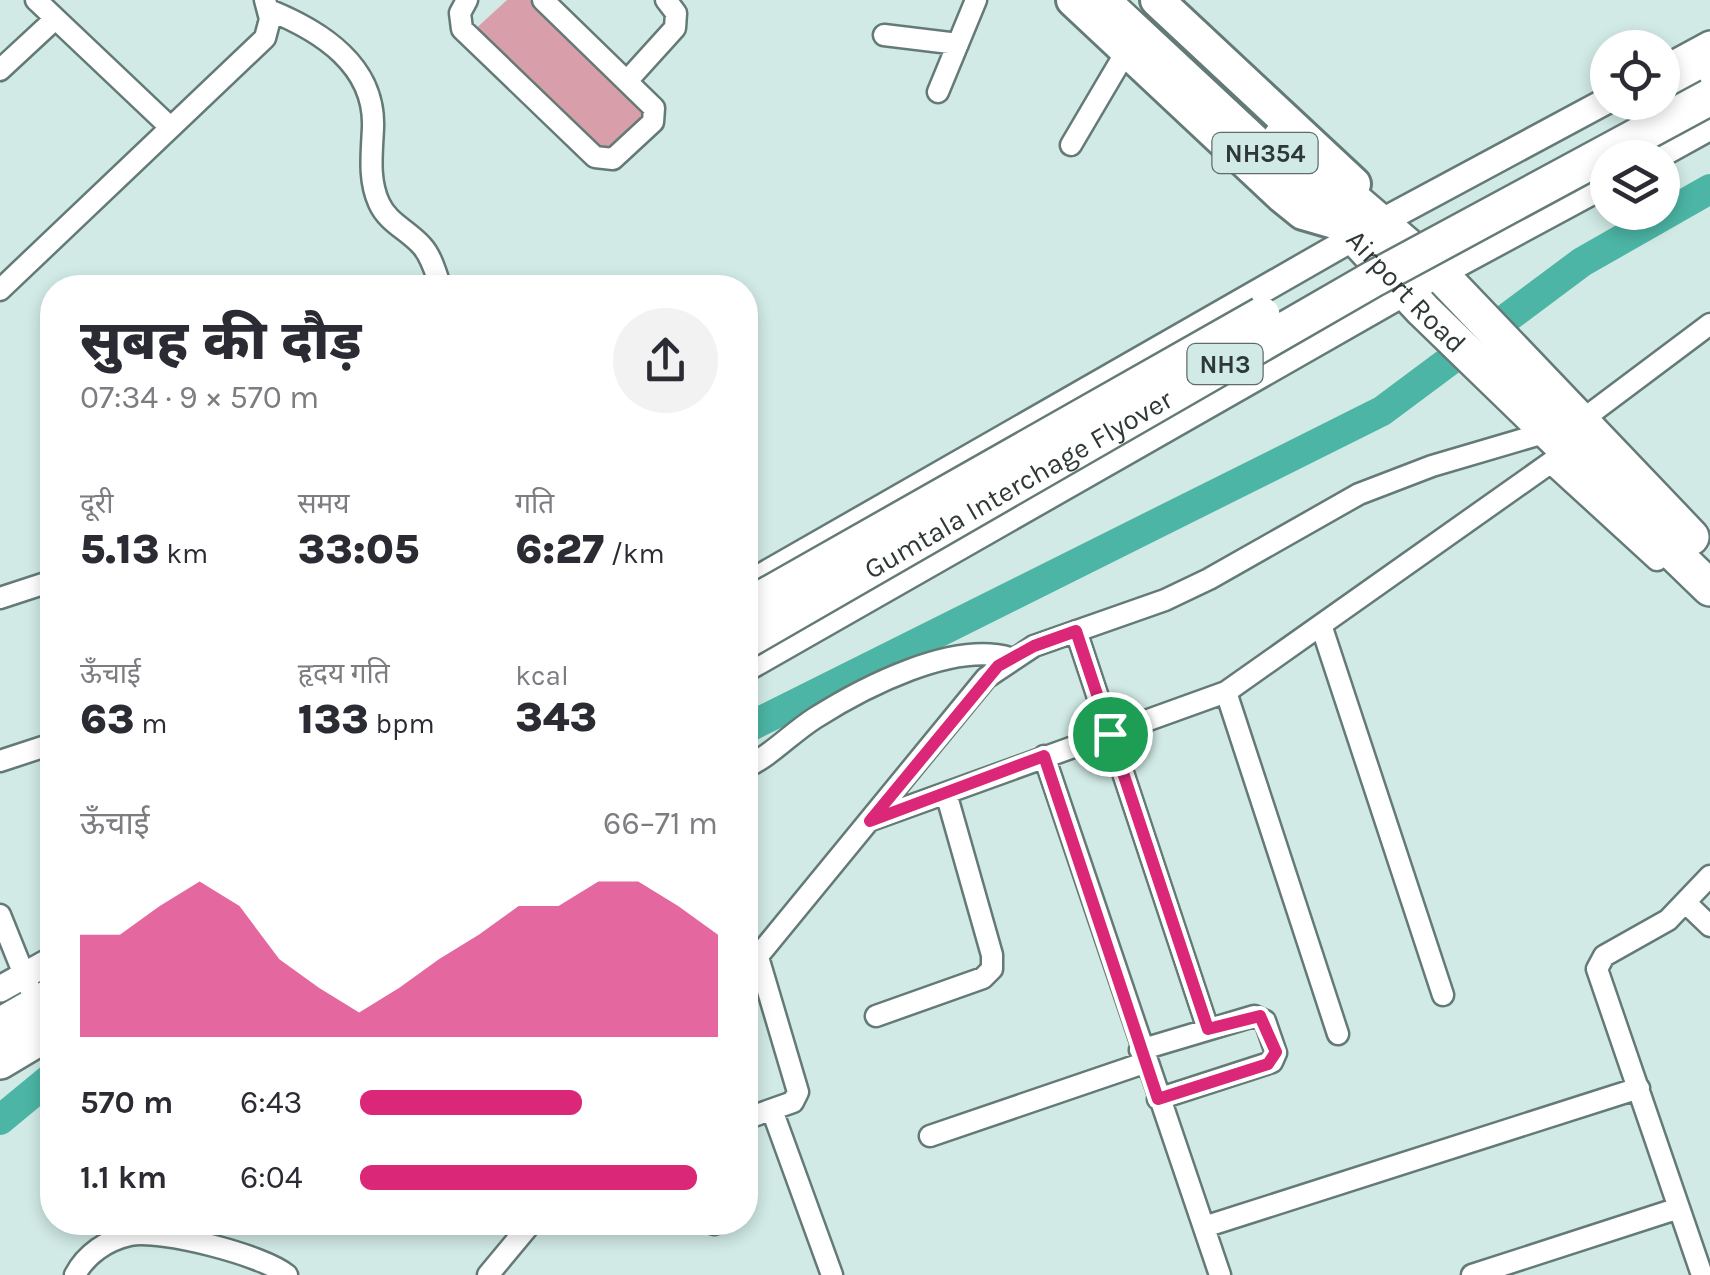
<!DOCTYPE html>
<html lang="hi">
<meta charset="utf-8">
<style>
:root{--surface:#fff;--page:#f2f2f3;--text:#2b2b33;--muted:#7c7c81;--accent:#db2777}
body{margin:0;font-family:Karla,"Noto Sans Devanagari",sans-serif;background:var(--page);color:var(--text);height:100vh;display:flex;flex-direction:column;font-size:38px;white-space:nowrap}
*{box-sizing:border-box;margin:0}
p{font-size:32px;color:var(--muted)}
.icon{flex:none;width:55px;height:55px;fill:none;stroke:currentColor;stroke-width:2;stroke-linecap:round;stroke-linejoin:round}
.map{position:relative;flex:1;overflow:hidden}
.sheet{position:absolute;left:40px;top:275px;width:718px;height:960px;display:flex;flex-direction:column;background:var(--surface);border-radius:40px;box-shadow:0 5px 15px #0003}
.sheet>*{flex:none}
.buttons{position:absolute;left:1590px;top:30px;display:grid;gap:20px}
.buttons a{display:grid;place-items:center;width:90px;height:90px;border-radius:50%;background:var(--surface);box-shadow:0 5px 15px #0003;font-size:50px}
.pin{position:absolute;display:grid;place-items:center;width:85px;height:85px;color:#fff;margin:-42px;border:5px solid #fff;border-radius:50%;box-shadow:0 2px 10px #0007}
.round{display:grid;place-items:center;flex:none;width:105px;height:105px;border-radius:52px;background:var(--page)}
.overview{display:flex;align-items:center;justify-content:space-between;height:170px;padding:0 40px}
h1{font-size:55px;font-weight:800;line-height:75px}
.figures{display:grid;grid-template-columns:repeat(3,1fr);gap:15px;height:170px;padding:10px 40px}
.figures div{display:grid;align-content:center}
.figures b{font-size:42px;font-weight:800}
.figures small{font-size:28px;font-weight:400}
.figures p{font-size:28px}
.chart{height:280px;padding:20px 40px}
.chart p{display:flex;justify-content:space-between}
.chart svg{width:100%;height:180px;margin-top:10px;fill:var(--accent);opacity:.7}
ul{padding:0 40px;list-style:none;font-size:32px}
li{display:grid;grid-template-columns:160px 120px 1fr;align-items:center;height:75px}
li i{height:25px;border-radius:12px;background:var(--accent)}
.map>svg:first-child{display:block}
.green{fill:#d89faa}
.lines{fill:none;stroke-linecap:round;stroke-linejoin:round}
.river{stroke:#4cb5a5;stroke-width:30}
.minor-casing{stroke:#647a76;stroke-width:25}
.tertiary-casing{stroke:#647a76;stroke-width:30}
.primary-casing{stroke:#647a76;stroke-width:38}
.trunk-casing{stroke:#647a76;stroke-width:40}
.minor{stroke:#fff;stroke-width:20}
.tertiary{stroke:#fff;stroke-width:25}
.primary{stroke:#fff;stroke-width:32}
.trunk{stroke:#fff;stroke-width:35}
.trunk-bridge-casing{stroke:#647a76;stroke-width:40;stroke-linecap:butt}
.trunk-bridge{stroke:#fff;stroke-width:35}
.route-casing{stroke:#fff;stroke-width:20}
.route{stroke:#db2777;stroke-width:12}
.labels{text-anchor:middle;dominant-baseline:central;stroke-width:9;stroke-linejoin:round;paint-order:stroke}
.shield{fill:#d1eae5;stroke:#5f6d6a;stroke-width:2.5}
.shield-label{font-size:25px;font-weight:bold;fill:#2e3836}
.street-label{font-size:28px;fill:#2e3836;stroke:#d1eae5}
</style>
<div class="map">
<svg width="1710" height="1275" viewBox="0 0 1710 1275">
<rect width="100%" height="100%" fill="#d1eae5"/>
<path class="green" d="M 507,0 L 530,0 L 655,119 L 606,160 L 471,33 Z"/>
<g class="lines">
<path class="river" d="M 745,729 L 1382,411 L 1582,262 L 1710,189
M 0,1120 L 52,1077"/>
<g class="minor-casing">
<path id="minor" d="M 36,0 L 170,127
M 467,0 L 460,13 L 462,29 L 595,157 L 613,159 L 653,122 L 654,108 L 543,0
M 269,10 C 321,31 375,65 373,127 C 372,153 368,179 379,203 C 388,223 408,230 422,246 C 432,257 436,274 441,288
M 884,35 L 958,44
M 0,70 L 55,19
M 627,81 L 675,28 L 676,13 L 666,0
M 938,92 L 976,0
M 1071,145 L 1127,50
M 0,290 L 265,38 L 270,19 L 265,0
M 1551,463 L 1657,560
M 0,598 L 52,581
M 1322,628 L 1443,995
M 1076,631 L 1208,1029
M 1226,692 L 1338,1034
M 1044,756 L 1220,1275
M 0,761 L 52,744
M 745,768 C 772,755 790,734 815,718 C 864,687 953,641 1010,658
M 871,820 L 1226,692 L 1567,451
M 1686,903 L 1710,926
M 0,915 L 29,987
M 745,972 L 986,678 L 1034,646 L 1165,600 L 1209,579 L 1359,494 L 1432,466 L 1578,423 L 1710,324
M 876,1016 L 983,978 L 992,969 L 992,955 L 946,793
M 1140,1050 L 1254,1016 L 1265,1021 L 1276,1053 L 1272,1062 L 1158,1099
M 772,1110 L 832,1275
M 745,1119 L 793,1102 L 798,1092 L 758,957
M 930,1136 L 1144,1063
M 713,1222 L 714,1224
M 1204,1227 L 1639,1088
M 75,1275 C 86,1254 107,1240 130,1235 C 161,1229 263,1255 287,1275
M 488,1275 L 532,1222
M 1472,1275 L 1679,1208
M 1702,1275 L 1597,969 L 1604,956 L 1668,920 L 1710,876"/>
</g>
<g class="tertiary-casing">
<path id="tertiary" d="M 1662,70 L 1710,44
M 1654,158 L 1710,127
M 745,586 L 1381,222 L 1608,100
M 745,669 L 1406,292 L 1608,183
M 0,989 L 52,960"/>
</g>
<g class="primary-casing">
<path id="primary" d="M 1073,0 L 1282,196 L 1303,213 L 1341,224
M 1157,0 L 1354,184"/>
</g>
<g class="trunk-casing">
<g id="trunk">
<path id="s1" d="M 1101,0 L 1355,237 L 1423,310 L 1710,588"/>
<path d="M 1662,95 L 1710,69"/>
<path d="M 1281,138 L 1440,274 L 1691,537"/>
<path d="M 0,1026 L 52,996"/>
<path d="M 0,1061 L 52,1030"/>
</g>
</g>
<use href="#minor" class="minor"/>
<use href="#tertiary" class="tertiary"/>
<use href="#primary" class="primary"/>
<use href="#trunk" class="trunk"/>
<g class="trunk-bridge-casing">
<g id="trunk-bridge">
<path d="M 745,608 L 1262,315"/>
<path id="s2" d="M 745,641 L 1373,279 L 1710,97"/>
</g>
</g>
<use href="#trunk-bridge" class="trunk-bridge"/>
</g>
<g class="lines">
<g class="route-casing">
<path id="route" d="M 1076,631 L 1208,1029 L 1260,1016 L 1276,1052 L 1268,1064 L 1158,1099 L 1044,756 L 870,821 L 998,666 L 1034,646 Z"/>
</g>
<use href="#route" class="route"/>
</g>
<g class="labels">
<g class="shield">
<rect x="1212.5" y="133" width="105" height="40" rx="8"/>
<rect x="1187.5" y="344" width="75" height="40" rx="8"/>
</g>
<g class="shield-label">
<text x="1265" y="153">NH354</text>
<text x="1225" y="364">NH3</text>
</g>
<g class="street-label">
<text stroke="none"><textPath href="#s1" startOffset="422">Airport Road</textPath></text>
<text stroke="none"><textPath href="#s2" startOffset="315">Gumtala Interchage Flyover</textPath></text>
</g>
</g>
</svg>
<div class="buttons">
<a><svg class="icon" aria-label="locate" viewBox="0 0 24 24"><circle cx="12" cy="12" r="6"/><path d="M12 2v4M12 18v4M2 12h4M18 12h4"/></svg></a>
<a><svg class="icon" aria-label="layers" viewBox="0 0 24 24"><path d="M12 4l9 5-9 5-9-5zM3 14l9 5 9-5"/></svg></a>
</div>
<div class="pin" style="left:1110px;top:734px;background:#1e9e55"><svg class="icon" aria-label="arrive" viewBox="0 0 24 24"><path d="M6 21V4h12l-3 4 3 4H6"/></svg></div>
<section class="sheet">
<div class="overview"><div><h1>सुबह की दौड़</h1><p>07:34 · 9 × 570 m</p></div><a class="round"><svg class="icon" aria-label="share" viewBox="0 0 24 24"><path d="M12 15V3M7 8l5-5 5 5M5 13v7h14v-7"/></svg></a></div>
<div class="figures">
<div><p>दूरी</p><b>5.13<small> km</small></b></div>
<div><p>समय</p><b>33:05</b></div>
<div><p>गति</p><b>6:27<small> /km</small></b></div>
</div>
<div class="figures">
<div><p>ऊँचाई</p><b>63<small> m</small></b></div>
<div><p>हृदय गति</p><b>133<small> bpm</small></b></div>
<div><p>kcal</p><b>343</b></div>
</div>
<div class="chart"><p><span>ऊँचाई</span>66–71 m</p>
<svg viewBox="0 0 160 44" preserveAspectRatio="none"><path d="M0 44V19L10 19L20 12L30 6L40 12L50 25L60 32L70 38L80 32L90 25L100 19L110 12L120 12L130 6L140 6L150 12L160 19V44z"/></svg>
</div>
<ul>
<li><b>570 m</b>6:43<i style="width:62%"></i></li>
<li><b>1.1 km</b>6:04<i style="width:94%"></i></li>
</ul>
</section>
</div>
